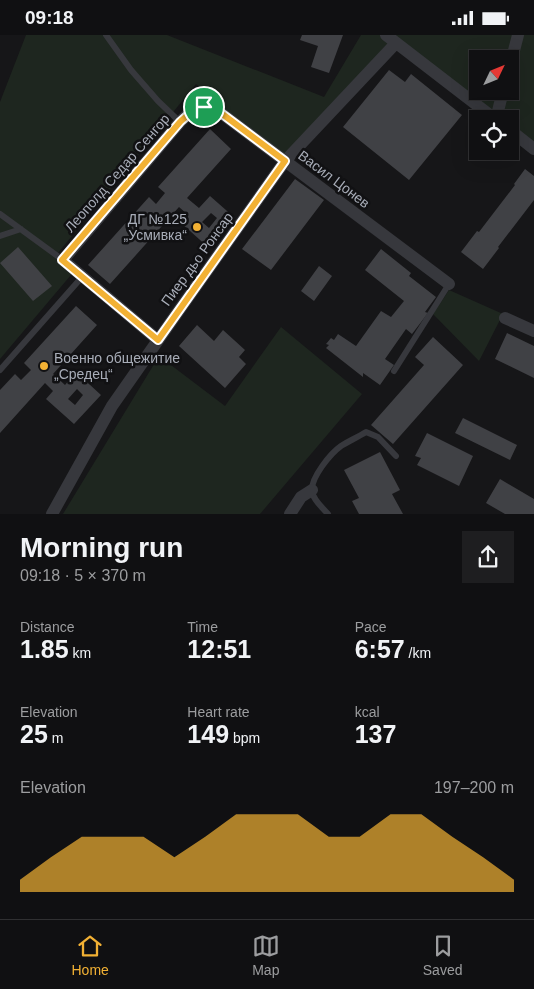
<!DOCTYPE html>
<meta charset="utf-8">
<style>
:root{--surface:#101012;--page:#1e1e20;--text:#f1f3f6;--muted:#9c9d9f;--line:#303032;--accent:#f2b134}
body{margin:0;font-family:Arial,sans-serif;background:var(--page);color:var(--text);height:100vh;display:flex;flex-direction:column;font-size:19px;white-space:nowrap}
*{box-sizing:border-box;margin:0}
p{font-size:16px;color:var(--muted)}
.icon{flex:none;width:28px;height:28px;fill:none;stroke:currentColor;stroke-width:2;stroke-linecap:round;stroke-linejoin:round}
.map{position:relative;height:479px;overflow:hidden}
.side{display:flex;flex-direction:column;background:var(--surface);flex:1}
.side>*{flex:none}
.needle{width:32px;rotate:47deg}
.buttons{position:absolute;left:469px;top:15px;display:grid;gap:10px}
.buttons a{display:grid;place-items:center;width:50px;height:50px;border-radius:0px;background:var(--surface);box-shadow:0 5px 20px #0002,0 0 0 1px var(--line);font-size:25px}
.pin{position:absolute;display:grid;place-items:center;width:42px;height:42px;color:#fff;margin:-21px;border:2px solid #fff;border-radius:50%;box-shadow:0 1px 5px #0007}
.round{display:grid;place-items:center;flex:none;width:52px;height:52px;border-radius:0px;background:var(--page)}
.summary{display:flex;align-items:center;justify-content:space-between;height:85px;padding:0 20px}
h1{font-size:28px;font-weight:700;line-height:38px}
.figures{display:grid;grid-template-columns:repeat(3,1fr);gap:8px;height:85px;padding:5px 20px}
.figures div{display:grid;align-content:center}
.figures b{font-size:25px;font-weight:700}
.figures small{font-size:14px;font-weight:400}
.figures p{font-size:14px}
.chart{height:140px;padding:10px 20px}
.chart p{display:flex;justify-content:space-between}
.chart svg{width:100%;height:90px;margin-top:5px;fill:var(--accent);opacity:.7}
.status{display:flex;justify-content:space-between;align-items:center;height:35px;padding:0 25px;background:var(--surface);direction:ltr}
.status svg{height:14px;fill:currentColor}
.dock{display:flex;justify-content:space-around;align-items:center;height:70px;border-top:1px solid var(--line);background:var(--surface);font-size:14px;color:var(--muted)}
.dock a{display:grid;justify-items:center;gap:2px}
.dock .current{color:var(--accent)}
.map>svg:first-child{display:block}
.green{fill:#1e261f;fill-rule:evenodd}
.building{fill:#404145;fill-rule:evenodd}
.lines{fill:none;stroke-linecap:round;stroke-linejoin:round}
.service{stroke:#37383d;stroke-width:6}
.minor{stroke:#37383d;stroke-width:12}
.route-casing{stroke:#fff;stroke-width:10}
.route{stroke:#f2b134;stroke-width:6}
.poi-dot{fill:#f2b134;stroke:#111113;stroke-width:2}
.labels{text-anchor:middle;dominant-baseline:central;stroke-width:5;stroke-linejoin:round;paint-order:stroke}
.street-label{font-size:14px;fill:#a8adb8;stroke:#111113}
.poi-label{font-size:14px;fill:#a8adb8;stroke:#111113;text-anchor:end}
</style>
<div class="status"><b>09:18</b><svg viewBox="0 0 49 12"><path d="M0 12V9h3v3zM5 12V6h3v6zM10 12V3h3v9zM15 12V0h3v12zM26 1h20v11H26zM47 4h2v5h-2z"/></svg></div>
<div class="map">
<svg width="534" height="479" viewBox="0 0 534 479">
<rect width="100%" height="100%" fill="#161618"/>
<path class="green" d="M 26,0 L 167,0 L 324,62 L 361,0 L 534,0 L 534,114 L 510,95 L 510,84 L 495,84 L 396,8 L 285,126 L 196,49 L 58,218 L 76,234 L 0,324 L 0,67 ZM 478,24 L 510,24 L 510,56 L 478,56 Z
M 449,255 L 503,279 L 479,326 L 433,279 Z
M 281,292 L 362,359 L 260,479 L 63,479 L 159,321 L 225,371 Z"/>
<path class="building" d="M 302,0 L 343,0 L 329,38 L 311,32 L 318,11 L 300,5 Z
M 389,35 L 405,47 L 411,39 L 462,80 L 409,145 L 343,92 Z
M 210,94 L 231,114 L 187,163 L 199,173 L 210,161 L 235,183 L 209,213 L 180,187 L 187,179 L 179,172 L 110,249 L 88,230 L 149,162 L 156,169 L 165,158 L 158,152 ZM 211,178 L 217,183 L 209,193 L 202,187 Z
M 525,134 L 534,141 L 534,165 L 498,212 L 499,213 L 483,234 L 461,217 L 477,196 L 479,197 L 515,150 L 514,149 Z
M 295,144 L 324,165 L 271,235 L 242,214 Z
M 18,212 L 52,251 L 33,266 L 0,228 Z
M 381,214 L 411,238 L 409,241 L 436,262 L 425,277 L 428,278 L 412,299 L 406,294 L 385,324 L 394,330 L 380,350 L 363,338 L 363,342 L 326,313 L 329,310 L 326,309 L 331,303 L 334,305 L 338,299 L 356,311 L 381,276 L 391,282 L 404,266 L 365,235 Z
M 319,231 L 332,241 L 314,266 L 301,256 Z
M 76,271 L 97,290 L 53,339 L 65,350 L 76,337 L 101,360 L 74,389 L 46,364 L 53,356 L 45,348 L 0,398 L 0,355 L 15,339 L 21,345 L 31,335 L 24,328 ZM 77,354 L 83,360 L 75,370 L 68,364 Z
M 197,290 L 214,306 L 223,295 L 245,315 L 239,322 L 246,329 L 225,353 L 179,311 Z
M 507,298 L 534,311 L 534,343 L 495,324 Z
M 433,302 L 463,330 L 393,409 L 371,390 L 424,330 L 415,322 Z
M 463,383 L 517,410 L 510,425 L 455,398 Z
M 427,398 L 473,421 L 459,451 L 417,430 L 421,423 L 415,421 Z
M 380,417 L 400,455 L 392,459 L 403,479 L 359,479 L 352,466 L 359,463 L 344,435 Z
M 500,444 L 534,464 L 534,479 L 505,479 L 486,468 Z"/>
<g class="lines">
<path class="service" d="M 106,0 L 131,35 L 158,66 L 180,87
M 0,179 L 63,225
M 0,201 L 21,194
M 0,335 L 82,242
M 394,336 L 449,249
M 328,479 C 322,472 314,466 312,457 C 310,443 331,418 341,411 C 349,406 358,402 366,397 L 378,402 L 396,421"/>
<path class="minor" d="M 386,0 L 495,84
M 510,31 L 518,0
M 496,84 L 503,56
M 510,95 L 534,114
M 505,283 L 534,296
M 158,305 L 63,225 L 180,87 C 196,71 200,69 221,78 L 449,249
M 52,479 L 112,371 L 182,271 L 285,126 L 396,8
M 290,479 L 301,462 L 312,455"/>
</g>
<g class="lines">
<g class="route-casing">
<path id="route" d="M 204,72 L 221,78 L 285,126 L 158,305 L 62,225 L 180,87 C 188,80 193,74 204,72 Z"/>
</g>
<use href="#route" class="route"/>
</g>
<g class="poi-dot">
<circle cx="197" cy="192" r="5"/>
<circle cx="44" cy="331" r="5"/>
</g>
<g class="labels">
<g class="street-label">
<text transform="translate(117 138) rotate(-49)">Леополд Седар Сенгор</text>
<text transform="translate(334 144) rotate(37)">Васил Цонев</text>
<text transform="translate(197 224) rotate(-54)">Пиер дьо Ронсар</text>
</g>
<g class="poi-label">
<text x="187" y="184">ДГ №125<tspan x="187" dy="16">„Усмивка“</tspan></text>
<text x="54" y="323" text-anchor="start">Военно общежитие<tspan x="54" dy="16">„Средец“</tspan></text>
</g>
</g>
</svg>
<div class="buttons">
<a><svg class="needle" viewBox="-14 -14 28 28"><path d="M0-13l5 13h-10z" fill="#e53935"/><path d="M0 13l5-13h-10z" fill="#9c9d9f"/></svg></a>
<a><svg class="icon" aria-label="locate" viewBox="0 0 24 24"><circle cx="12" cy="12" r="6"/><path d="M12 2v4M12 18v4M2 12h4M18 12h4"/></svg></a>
</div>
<div class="pin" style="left:204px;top:72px;background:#1e9e55"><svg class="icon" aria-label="arrive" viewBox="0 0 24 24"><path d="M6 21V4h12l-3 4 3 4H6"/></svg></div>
</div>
<section class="side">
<div class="summary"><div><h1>Morning run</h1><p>09:18 · 5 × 370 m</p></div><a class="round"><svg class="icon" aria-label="share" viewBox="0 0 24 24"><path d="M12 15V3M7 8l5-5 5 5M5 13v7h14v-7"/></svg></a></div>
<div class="figures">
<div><p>Distance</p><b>1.85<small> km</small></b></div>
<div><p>Time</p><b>12:51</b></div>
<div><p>Pace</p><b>6:57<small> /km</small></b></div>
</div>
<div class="figures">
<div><p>Elevation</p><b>25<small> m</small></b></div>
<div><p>Heart rate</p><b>149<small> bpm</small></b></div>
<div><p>kcal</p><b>137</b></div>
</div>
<div class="chart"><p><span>Elevation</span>197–200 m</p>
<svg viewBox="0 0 160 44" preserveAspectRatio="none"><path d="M0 44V38L10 27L20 17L30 17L40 17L50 27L60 17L70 6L80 6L90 6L100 17L110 17L120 6L130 6L140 17L150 27L160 38V44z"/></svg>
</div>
</section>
<nav class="dock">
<a class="current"><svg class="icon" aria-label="home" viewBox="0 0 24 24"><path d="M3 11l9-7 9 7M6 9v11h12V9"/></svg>Home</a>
<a><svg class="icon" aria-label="map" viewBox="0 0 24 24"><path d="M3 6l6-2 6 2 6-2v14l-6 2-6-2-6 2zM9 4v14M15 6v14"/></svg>Map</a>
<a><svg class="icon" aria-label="saved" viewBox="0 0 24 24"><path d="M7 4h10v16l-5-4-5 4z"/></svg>Saved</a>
</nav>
